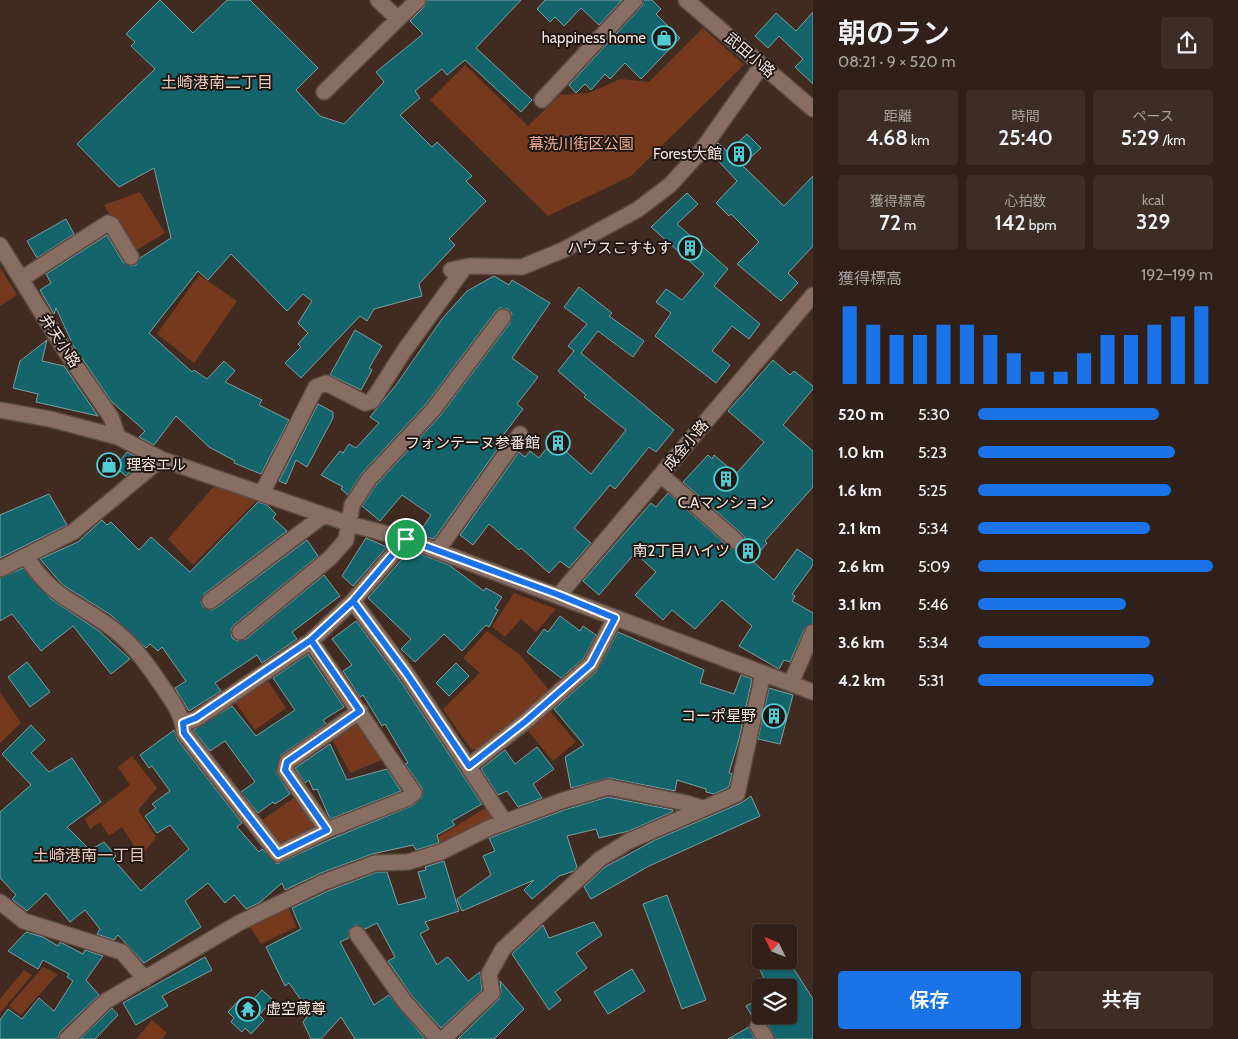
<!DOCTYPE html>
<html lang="ja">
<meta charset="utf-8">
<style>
:root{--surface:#312019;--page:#3d2d26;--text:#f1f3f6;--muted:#a8a3a2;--line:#4c3e38;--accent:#1a73e8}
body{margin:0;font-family:Cabin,"Noto Sans JP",sans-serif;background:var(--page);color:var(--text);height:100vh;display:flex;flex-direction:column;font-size:19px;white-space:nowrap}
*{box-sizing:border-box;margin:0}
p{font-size:16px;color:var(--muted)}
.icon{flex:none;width:28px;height:28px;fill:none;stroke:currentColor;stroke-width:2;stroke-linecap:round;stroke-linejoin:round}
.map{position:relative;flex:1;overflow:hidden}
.sheet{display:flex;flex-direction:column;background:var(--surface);width:425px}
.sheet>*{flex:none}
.needle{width:32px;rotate:313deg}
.controls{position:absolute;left:752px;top:924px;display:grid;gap:10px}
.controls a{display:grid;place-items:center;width:45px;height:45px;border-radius:5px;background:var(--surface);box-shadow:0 1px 4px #0004,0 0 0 1px var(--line);font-size:25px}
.pin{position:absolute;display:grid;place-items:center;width:42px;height:42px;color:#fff;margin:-21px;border:2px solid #fff;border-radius:50%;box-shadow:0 1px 5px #0007}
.round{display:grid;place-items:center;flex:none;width:52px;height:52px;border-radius:5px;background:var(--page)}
.headline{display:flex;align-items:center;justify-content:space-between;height:85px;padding:0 25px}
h1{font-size:28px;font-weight:600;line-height:38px}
.stats{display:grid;grid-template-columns:repeat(3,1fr);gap:8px;height:85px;padding:5px 25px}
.stats div{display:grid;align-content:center;border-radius:5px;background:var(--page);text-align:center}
.stats b{font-size:21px;font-weight:600}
.stats small{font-size:14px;font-weight:400}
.stats p{font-size:14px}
.chart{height:140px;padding:10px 25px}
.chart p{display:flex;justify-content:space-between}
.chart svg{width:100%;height:90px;margin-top:5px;stroke:var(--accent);stroke-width:6}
.primary-button{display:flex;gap:10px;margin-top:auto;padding:10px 25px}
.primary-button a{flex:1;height:58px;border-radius:5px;background:var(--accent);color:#fff;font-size:20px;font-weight:600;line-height:58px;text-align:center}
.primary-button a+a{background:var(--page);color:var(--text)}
ul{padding:0 25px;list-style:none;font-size:16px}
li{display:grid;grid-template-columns:80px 60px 1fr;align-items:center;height:38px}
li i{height:12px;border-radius:6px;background:var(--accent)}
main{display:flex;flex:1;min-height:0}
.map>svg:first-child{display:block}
.green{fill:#753a1e}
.building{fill:#13656b;stroke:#7c9fa1}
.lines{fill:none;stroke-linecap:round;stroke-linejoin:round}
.minor-casing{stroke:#5d4a41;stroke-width:18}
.minor{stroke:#886d62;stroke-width:15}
.route-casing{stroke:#fff;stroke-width:10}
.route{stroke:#1a73e8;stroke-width:6}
.labels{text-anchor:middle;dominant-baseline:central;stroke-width:4;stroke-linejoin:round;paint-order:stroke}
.poi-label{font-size:15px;fill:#f7e7e1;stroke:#201612;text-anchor:end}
.street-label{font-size:15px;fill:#f7e7e1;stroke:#201612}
.park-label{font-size:15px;fill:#f2ac8f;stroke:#201612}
.neighbourhood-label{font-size:16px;fill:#e9cbbe;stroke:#201612}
</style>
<main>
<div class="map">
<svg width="813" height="1039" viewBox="0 0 813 1039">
<rect width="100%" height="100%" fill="#412b21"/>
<path class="green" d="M 703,28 L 744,65 L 631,176 L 548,216 L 430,100 L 465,65 L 528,126 L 560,95 L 589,93 L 620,79 L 649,82 Z
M 140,192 L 165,233 L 133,252 L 104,205 Z
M 0,267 L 17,295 L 0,306 Z
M 199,275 L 237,301 L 194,363 L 157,334 Z
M 215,485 L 253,499 L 255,502 L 193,565 L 168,539 Z
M 514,593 L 556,609 L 536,632 L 521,619 L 505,637 L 492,627 Z
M 487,631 L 520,655 L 549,690 L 524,716 L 476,750 L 471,749 L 443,709 L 480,673 L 463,658 Z
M 268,681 L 286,708 L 255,730 L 235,702 Z
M 0,692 L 21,723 L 0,743 Z
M 549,710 L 576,742 L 553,761 L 528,731 Z
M 360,721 L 382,760 L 350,773 L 333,741 Z
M 132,756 L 157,788 L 138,810 L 156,837 L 143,854 L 138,852 L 122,827 L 109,836 L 100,822 L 90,829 L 85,819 L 130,785 L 118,767 Z
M 295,797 L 318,827 L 278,844 L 262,820 Z
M 487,807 L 493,818 L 433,849 L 430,842 Z
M 289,908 L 296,927 L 261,944 L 249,925 Z
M 43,967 L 58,974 L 21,1015 L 9,1006 Z
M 24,970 L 32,975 L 0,1013 L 0,999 Z
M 152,1020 L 167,1033 L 162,1039 L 136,1039 Z"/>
<path class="building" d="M 160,0 L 193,33 L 227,0 L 250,0 L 318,68 L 296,90 L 320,116 L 344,124 L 384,82 L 376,72 L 423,34 L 410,21 L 424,7 L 427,0 L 521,0 L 476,48 L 532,100 L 521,112 L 465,60 L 447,75 L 442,69 L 415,91 L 420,98 L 400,115 L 432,147 L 437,142 L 472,176 L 466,181 L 486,201 L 449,239 L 455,245 L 419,284 L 422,296 L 374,309 L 367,321 L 360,316 L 301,378 L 285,363 L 301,347 L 298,344 L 308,333 L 298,323 L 312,301 L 303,294 L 287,311 L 231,254 L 208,280 L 198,271 L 149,333 L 192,372 L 194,370 L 207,379 L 224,361 L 235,371 L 225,382 L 262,400 L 259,405 L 289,420 L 261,474 L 234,463 L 235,461 L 209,447 L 176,416 L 154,445 L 139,437 L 145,431 L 111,401 L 73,345 L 56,308 L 54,314 L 40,290 L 51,283 L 46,274 L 107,235 L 123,262 L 131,266 L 136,265 L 140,258 L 171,238 L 154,168 L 119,187 L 77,144 L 155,69 L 131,46 L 135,42 L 126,34 Z
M 545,0 L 622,0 L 599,25 L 581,8 L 564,26 L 555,17 L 550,22 L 537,9 Z
M 644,0 L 652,0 L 661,9 L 656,14 L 680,38 L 641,79 L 625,63 L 610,79 L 605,74 L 591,90 L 585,84 L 576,93 L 569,85 L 642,6 Z
M 813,12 L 813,84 L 795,67 L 803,59 L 779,36 L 768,48 L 755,36 L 776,13 L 796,31 Z
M 747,134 L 761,148 L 742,165 L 784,206 L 813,176 L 813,246 L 788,273 L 798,283 L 781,301 L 737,264 L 759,242 L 731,214 L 729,216 L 716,203 L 737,181 L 711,153 L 718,143 L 728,152 Z
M 687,193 L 698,204 L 677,224 L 728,269 L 714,286 L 760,324 L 749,339 L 732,326 L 712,351 L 730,365 L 716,383 L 655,336 L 671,313 L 656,302 L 666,289 L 682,300 L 704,274 L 651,227 Z
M 66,219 L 74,234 L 37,258 L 27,241 Z
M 494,276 L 509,285 L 512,280 L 550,303 L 512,358 L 538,377 L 517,404 L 523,409 L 501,438 L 504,440 L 434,539 L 423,536 L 425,533 L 421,530 L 431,515 L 402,495 L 380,521 L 362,506 L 376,485 L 440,416 L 510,323 L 512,314 L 508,309 L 500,308 L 496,311 L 426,404 L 362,473 L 348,495 L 341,489 L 343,487 L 321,475 L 340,451 L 343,453 L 349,444 L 356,448 L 379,423 L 370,417 L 396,385 L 442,319 L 467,291 Z
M 579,287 L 612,313 L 609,316 L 644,341 L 633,357 L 598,331 L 581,353 L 674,430 L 656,452 L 649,447 L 615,489 L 610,485 L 574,528 L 591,543 L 569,568 L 560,561 L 549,573 L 521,548 L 519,550 L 489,524 L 473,545 L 460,535 L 519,452 L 525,457 L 530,451 L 539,458 L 553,440 L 591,474 L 626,430 L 584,397 L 586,395 L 558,371 L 574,351 L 568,346 L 587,324 L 564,307 Z
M 355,330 L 382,346 L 369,368 L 372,370 L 361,390 L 330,375 Z
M 47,340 L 42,361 L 64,366 L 98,416 L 36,402 L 38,394 L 13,388 L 20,361 Z
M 773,360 L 790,375 L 794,371 L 813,386 L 813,389 L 783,425 L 813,451 L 813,487 L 765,541 L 767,543 L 752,561 L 774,580 L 797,549 L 813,560 L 813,565 L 792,594 L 795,596 L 792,601 L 813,613 L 813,623 L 805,628 L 790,662 L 784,660 L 779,669 L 739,646 L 752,626 L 722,600 L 695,629 L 672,610 L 663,620 L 635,595 L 656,572 L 635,553 L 599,595 L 583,581 L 651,503 L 656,507 L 668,493 L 730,548 L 739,550 L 743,547 L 745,538 L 742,534 L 683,482 L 708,455 L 712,459 L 714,455 L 736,474 L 764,442 L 728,411 Z
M 318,404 L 333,412 L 333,418 L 307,467 L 296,460 L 286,484 L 279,481 Z
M 127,452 L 143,460 L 126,476 L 115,467 Z
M 49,494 L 67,525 L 0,558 L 0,515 Z
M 258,502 L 267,505 L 276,514 L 273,518 L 287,531 L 204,594 L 201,602 L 203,607 L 211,610 L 216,608 L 307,540 L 318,556 L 234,625 L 231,629 L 232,638 L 237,641 L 246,639 L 324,575 L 340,596 L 292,632 L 297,639 L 262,663 L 257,655 L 215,683 L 221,691 L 189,711 L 175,688 L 186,681 L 162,647 L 158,651 L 150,644 L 146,648 L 111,615 L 63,585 L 40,559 L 78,542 L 102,520 L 107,525 L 111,522 L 139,550 L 151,537 L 190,572 Z
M 366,538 L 387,547 L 353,586 L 342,576 Z
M 410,550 L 449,565 L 484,591 L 486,588 L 502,597 L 495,608 L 498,610 L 489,627 L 486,625 L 462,651 L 444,634 L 415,662 L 401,649 L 411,639 L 368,598 Z
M 23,568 L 51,599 L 99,631 L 130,659 L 111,674 L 73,626 L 41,651 L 12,614 L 0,621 L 0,578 Z
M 560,616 L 580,631 L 583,626 L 596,635 L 584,658 L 561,678 L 527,652 L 544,629 L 548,632 Z
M 356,621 L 399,679 L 482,804 L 452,821 L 455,825 L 437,835 L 439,843 L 416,850 L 413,845 L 372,854 L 321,873 L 285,890 L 282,883 L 259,903 L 246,909 L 234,895 L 225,903 L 208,883 L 185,901 L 201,927 L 144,963 L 118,935 L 114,940 L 97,934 L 100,929 L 85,910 L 70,922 L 46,893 L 27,911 L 12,899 L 16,895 L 0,878 L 0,812 L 31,785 L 2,754 L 31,725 L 45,740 L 31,753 L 49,772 L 72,758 L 101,802 L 67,827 L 90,850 L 104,842 L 116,856 L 113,859 L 141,891 L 189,849 L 170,825 L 157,833 L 145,816 L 156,808 L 152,804 L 170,791 L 152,766 L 149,768 L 140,755 L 174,730 L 177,739 L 242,823 L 237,827 L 259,852 L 262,849 L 277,864 L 331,839 L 414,805 L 422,797 L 422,788 L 405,764 L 408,763 L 385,724 L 382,726 L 363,695 L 360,697 L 343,671 L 352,665 L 332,639 Z
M 618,632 L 704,670 L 700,683 L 734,694 L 741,675 L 752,679 L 739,739 L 729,773 L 732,774 L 729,787 L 714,794 L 706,792 L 706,789 L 677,780 L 675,791 L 609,778 L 571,788 L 565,757 L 584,745 L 554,709 L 597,671 Z
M 308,654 L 344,707 L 323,720 L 326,724 L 281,755 L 276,772 L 290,794 L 275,804 L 273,802 L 258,813 L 241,792 L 255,782 L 225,741 L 210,751 L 193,730 L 232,706 L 256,736 L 295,710 L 273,678 Z
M 27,662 L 50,692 L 30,707 L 8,677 Z
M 456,663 L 469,676 L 449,696 L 436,683 Z
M 769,688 L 793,695 L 780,744 L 758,739 Z
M 330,744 L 347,780 L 387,769 L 401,791 L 330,819 L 317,789 L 313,790 L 309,780 L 305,783 L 295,768 Z
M 537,747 L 554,769 L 533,784 L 542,798 L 518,807 L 507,791 L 498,795 L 481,769 L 505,750 L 515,764 Z
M 751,796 L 760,816 L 649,866 L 591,899 L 584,887 L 605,867 L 655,840 L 741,803 Z
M 608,797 L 673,810 L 672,812 L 629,831 L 599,838 L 596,829 L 567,836 L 577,867 L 574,871 L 559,876 L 532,899 L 524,890 L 534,880 L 462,911 L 457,899 L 491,875 L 483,856 L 495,851 L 489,838 L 564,810 Z
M 444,861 L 459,911 L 425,922 L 429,929 L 420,934 L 437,965 L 447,957 L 450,959 L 468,981 L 480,972 L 482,990 L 441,1028 L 412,996 L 388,961 L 395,957 L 377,923 L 365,929 L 356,925 L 349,930 L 349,938 L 340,942 L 374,1005 L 389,995 L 425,1039 L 355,1039 L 341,1017 L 321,1039 L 311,1039 L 303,1022 L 310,1013 L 289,983 L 285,986 L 266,947 L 301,929 L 292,908 L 328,891 L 377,872 L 387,872 L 398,905 L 426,898 L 418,872 L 426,870 L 425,867 Z
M 667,895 L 706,1000 L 682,1009 L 643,904 Z
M 594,922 L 602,935 L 576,953 L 587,968 L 555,992 L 561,1000 L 549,1010 L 512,954 L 543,925 L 549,938 Z
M 26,932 L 43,937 L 58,946 L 60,942 L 83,954 L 85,950 L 103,956 L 86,980 L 99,995 L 60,1032 L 58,1039 L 0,1039 L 0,1020 L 8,1009 L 22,1019 L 39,998 L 54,1011 L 73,981 L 67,977 L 69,974 L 43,960 L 38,969 L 8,951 Z
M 205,957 L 212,970 L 162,996 L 168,1006 L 136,1025 L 123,1003 Z
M 768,960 L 788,960 L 813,999 L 813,1039 L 775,1039 L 766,1021 L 758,1017 L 753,1018 L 746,1006 L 761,998 L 761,1015 L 789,1015 L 789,988 L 769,988 L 758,966 Z
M 632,969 L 645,991 L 608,1014 L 594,992 Z
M 500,981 L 524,1009 L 494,1039 L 458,1039 L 499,999 L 501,992 Z
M 262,990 L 273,1000 L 259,1015 L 264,1020 L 251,1034 L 245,1028 L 242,1032 L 231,1022 L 234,1018 L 228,1012 L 240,999 L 247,1006 Z
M 112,1008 L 118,1015 L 95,1039 L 80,1039 Z
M 749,1027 L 755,1039 L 728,1039 Z"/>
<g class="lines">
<g class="minor-casing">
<path id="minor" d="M 378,0 L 398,19 L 418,0
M 686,0 L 813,109
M 324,92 L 398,19
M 542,100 L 635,0
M 0,245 L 66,352 L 111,417 L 118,437
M 451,270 L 470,266 L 522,267 L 563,250 L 637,210 L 670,185 L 701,151 L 762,65
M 21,279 L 108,223 L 112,225 L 131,257
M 0,410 L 50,419 L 118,437 L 161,459 L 350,524 L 406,539 L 813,692
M 661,475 L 736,541
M 262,493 L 316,387 L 326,383 L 365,403 L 372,401 L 404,351 L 465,267
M 437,551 L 520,434
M 26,556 C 53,601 82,603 118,633 C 136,648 149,667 162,686 C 173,702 182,713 184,733 L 278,854 L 327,830 L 408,798 L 414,793 L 311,641
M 0,569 L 73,532 L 161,459
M 559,595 L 813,295
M 210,601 L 324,515
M 353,601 L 407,674 L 505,822
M 240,632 L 330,558 L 346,540 L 352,505 L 369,479 L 433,410 L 503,317
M 791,683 L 813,632
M 183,723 L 196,719 L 311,641 L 353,601 L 406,539
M 469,766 L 526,721 L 591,664 L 615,618
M 327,830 L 285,770 L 287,762 L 360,711
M 0,902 L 24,921 L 122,952 L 145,979
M 357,934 L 405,1002 L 438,1039
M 758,1026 L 766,1039
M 67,1039 L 106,1001 L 239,923 L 324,882 L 375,863 L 408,862 L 441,852 L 489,828 L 561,801 L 608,787 L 686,803 L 702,808
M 443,1039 L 492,993 L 489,974 L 503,949 L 600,859 L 629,841 L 737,794 L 763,673"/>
</g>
<use href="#minor" class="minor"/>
</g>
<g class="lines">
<g class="route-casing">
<path id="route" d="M 406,539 L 353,601 L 311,640 L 360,711 L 287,762 L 285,770 L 327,830 L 278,854 L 184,733 L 183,723 L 196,718 L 311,640 L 353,601 L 407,674 L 469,766 L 526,721 L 591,664 L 615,618 L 559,595 L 406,539"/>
</g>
<use href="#route" class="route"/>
</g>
<defs>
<g id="shop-ring" transform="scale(1.25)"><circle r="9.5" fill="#201612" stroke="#51ccd4" stroke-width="1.5"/><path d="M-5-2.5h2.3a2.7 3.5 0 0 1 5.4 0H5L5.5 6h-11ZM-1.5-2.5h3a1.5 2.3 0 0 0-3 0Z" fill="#51ccd4"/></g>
<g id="building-ring" transform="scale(1.25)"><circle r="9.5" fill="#201612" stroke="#51ccd4" stroke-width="1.5"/><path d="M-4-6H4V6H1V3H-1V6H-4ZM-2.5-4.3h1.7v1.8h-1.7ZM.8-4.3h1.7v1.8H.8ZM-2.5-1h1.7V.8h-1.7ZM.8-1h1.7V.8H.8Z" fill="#51ccd4"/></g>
<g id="temple-ring" transform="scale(1.25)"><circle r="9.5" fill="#201612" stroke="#51ccd4" stroke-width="1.5"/><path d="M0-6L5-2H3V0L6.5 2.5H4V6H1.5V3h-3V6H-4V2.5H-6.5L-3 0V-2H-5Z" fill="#51ccd4"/></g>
</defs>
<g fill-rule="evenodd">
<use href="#shop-ring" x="664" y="38"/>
<use href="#building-ring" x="739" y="154"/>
<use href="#building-ring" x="690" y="248"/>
<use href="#building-ring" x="558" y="443"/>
<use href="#shop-ring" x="109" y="465"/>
<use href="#building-ring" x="726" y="479"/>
<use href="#building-ring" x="748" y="551"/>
<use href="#building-ring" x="774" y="716"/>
<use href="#temple-ring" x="248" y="1009"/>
</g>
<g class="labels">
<g class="poi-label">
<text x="646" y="38">happiness home</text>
<text x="722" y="154">Forest大館</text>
<text x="672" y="248">ハウスこすもす</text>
<text x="540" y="443">フォンテーヌ参番館</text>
<text x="126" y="465" text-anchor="start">理容エル</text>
<text x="726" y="503" text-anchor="middle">C.Aマンション</text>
<text x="730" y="551">南2丁目ハイツ</text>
<text x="756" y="716">コーポ星野</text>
<text x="266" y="1009" text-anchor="start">虚空蔵尊</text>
</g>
<g class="street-label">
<text transform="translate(750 55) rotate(40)">武田小路</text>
<text transform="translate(60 341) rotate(57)">弁天小路</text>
<text transform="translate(686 445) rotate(-50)">成金小路</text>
</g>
<g class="park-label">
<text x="581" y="144">幕洗川街区公園</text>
</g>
<g class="neighbourhood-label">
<text x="217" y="82">土崎港南二丁目</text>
<text x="89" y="855">土崎港南一丁目</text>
</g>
</g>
</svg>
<div class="controls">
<a><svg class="needle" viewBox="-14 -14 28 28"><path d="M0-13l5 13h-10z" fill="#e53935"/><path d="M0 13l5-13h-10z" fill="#a8a3a2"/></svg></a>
<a><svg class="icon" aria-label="layers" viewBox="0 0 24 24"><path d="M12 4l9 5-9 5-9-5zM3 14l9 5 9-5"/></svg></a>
</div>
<div class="pin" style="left:406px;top:539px;background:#1e9e55"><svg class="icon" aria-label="arrive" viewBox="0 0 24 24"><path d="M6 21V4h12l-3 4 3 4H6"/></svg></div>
</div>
<section class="sheet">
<div class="headline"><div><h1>朝のラン</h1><p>08:21 · 9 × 520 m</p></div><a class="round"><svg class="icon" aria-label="share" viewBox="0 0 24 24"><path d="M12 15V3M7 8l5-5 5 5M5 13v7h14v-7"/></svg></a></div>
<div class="stats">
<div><p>距離</p><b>4.68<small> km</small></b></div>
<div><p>時間</p><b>25:40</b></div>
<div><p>ペース</p><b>5:29<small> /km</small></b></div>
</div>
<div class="stats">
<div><p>獲得標高</p><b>72<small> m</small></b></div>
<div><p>心拍数</p><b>142<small> bpm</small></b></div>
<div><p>kcal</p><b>329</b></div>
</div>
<div class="chart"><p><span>獲得標高</span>192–199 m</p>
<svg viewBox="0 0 160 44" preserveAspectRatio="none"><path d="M5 44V6M15 44V15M25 44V20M35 44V20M45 44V15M55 44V15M65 44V20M75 44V29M85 44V38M95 44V38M105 44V29M115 44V20M125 44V20M135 44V15M145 44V11M155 44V6"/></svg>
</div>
<ul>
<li><b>520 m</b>5:30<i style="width:77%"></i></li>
<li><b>1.0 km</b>5:23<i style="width:84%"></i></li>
<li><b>1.6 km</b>5:25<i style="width:82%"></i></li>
<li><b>2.1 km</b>5:34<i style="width:73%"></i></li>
<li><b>2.6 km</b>5:09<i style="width:100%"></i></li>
<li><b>3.1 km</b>5:46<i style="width:63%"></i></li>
<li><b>3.6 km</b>5:34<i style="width:73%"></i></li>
<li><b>4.2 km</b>5:31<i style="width:75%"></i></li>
</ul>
<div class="primary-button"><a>保存</a><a>共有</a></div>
</section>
</main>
